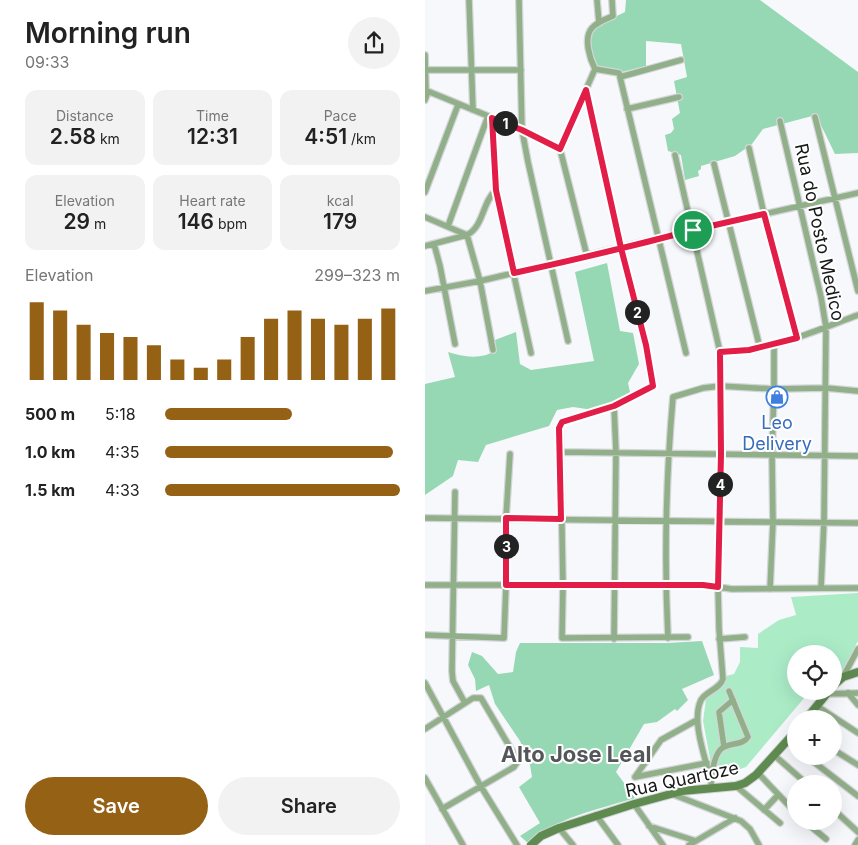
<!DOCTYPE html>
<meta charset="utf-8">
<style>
:root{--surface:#fff;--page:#f2f2f2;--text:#222;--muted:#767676;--accent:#956115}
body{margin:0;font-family:Inter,sans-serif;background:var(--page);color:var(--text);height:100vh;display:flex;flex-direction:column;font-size:19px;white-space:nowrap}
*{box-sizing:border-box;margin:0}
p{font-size:16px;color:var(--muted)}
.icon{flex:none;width:28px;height:28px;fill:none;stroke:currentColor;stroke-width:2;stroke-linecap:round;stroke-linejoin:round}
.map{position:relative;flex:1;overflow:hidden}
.drawer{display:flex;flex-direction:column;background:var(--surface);width:425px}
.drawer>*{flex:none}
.buttons{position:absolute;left:362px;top:645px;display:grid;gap:10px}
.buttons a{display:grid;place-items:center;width:55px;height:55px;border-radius:50%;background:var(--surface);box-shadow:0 5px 20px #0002;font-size:25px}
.pin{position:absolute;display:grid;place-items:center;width:42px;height:42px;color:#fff;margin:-21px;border:2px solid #fff;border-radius:50%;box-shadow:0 1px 5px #0007}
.km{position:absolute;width:25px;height:25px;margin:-12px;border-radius:50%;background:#222;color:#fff;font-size:14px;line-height:25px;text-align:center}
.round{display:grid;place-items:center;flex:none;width:52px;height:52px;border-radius:26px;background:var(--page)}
.summary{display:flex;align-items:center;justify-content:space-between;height:85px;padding:0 25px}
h1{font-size:28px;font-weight:600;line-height:38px}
.stats{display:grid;grid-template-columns:repeat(3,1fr);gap:8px;height:85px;padding:5px 25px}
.stats div{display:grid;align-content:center;border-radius:12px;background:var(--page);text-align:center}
.stats b{font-size:21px;font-weight:600}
.stats small{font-size:14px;font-weight:400}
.stats p{font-size:14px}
.chart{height:140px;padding:10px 25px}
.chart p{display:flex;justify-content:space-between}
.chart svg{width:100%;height:90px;margin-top:5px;stroke:var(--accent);stroke-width:6}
.cta{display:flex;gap:10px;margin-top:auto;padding:10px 25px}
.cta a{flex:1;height:58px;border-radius:30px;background:var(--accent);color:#fff;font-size:20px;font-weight:600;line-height:58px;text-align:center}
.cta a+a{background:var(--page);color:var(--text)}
ul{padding:0 25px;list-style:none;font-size:16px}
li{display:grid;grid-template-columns:80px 60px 1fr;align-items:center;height:38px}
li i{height:12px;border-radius:6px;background:var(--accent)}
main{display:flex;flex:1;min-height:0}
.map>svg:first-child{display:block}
.green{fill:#abecc7}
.forest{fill:#97d8b4}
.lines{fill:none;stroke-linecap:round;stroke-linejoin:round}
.street-casing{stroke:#d3d4d8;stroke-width:8}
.secondary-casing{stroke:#d3d4d8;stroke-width:10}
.street{stroke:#91af88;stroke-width:5.5}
.secondary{stroke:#5f8b51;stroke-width:8}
.route-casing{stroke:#fff;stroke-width:10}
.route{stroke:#e11d48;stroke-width:6}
.labels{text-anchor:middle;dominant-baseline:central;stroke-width:4;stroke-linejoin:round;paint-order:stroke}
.street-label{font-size:18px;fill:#171819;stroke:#fff}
.shop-label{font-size:18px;fill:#366cbe;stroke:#fff}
.district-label{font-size:22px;font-weight:bold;fill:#55565a;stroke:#fff}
</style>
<main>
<section class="drawer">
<div class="summary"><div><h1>Morning run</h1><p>09:33</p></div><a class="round"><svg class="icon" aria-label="share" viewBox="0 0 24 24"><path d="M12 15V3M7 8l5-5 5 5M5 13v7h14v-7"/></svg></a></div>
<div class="stats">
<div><p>Distance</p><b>2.58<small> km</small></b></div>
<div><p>Time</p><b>12:31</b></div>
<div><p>Pace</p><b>4:51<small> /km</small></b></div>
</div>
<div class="stats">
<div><p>Elevation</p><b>29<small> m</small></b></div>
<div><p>Heart rate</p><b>146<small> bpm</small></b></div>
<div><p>kcal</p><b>179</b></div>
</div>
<div class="chart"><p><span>Elevation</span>299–323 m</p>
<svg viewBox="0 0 160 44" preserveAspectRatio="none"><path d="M5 44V6M15 44V10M25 44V17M35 44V21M45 44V23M55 44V27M65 44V34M75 44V38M85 44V34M95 44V23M105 44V14M115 44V10M125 44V14M135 44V17M145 44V14M155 44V9"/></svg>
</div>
<ul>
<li><b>500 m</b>5:18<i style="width:54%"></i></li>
<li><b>1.0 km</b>4:35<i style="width:97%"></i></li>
<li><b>1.5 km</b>4:33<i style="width:100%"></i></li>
</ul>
<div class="cta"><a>Save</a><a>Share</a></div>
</section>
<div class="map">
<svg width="433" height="845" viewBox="0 0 433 845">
<rect width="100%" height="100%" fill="#f7f8fc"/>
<path class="green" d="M 433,593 L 433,641 L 415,674 L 409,678 L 409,654 L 371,654 L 371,691 L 385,691 L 321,767 L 304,773 L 304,768 L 286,764 L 278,721 L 281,699 L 299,685 L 301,676 L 309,674 L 315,662 L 315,647 L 333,648 L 333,634 L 354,620 L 371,615 L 366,597 Z"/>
<path class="forest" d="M 201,0 L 335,0 L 433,72 L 433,153 L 410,154 L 391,115 L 338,129 L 327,144 L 310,156 L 276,166 L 276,169 L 273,171 L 274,176 L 260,180 L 256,155 L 243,151 L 240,135 L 246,133 L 249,129 L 247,119 L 255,113 L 249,81 L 262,77 L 256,44 L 221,41 L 221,66 L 197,72 L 172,67 C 157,29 169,27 200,12 Z
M 182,263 L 195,331 L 208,333 L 214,364 L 203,383 L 206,397 L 168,410 L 148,407 L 132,410 L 124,426 L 61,445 L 53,462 L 33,460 L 28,476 L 0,495 L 0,384 L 30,377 L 23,352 C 38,357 57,360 71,350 L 70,340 L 91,332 L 95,364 L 106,370 L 169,361 L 150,272 Z
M 277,641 L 289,675 L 257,689 L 263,700 L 252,711 L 250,709 L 232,722 L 219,724 L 191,772 L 210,798 C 175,809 129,818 103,843 L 95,836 L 115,823 L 94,787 L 107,777 L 105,765 L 95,741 L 70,704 L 64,685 L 51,691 L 50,679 L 43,665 L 47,652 L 57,656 L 73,674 L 88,672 L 91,652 L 95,643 L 242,643 Z"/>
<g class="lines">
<g class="street-casing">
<path id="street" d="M 44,0 L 48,110
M 94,0 L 97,130 L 103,162 L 143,341
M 172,0 L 174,23
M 0,55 L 1,91
M 170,69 L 194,73 L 261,353
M 170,69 C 165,59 158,38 167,28 C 172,22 181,19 188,16 L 187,0
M 1,70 L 96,70
M 195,77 L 256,60
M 0,90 L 97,130 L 135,149
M 161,90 L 196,248 L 221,345 L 228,387 L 189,406 L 141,420 L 135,425 L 138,585 L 137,638 L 263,637
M 0,100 L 3,92
M 202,109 L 254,97
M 390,117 L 433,291
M 67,118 L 73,203 L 106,353
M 355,121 L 396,297 L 401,327 L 399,521 L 396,588
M 324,148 L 339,214 L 372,338
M 135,149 L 162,256
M 135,149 L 170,69
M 250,155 L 295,352 L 296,454 L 293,587 L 294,629 L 298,679 C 295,689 281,691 276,700 C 265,723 283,763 287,787
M 289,164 L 335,348
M 0,192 L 33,105
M 0,217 L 42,235
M 23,226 L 63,116
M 42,235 L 55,281 L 68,350
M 9,244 L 15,266 L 30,344
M 0,246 L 42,235 C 59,226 57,202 71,190
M 0,291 L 55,281 L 268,230 L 433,193
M 295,352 C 305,351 316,352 326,350 C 363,343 398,328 433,315
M 189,406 L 191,452 L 189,639
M 135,452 L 433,456
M 30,492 L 27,671 L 28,681 L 40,703
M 0,518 L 433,523
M 0,585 L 278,585 L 307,589 L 433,588
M 345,589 L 348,522 L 347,455 L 349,389 L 349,344
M 0,635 L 79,638 L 81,585 L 81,518 L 85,454
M 243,638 C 239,557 241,477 248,397 L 278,388 L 295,386 L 349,389 L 401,388 L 433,391
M 294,639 L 320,637
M 418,677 L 433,649
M 0,683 L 55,785 L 92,845
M 423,693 L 433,705
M 401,694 L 433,693
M 392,706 L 433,733
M 0,729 L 48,698 L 56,698 L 93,761 L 89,767 L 17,809
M 362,741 L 371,748
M 299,747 L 294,712 L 308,700
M 409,750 L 433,765
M 349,755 L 382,784
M 381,756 L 433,796
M 333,773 L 371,813
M 210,777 L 236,740 L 272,720
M 210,777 L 282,763
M 286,777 C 288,768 289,757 295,750 C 302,742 318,746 323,737 L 304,691
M 0,778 L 38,845
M 311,786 L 355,823
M 247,794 L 316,821 L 325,829 L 334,845
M 209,804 L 238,845
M 339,810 L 353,795
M 409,810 L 433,832
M 171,815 L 193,845
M 379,821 L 401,839
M 224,826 L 271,841
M 134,828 L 148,845
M 264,845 L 310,818
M 430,845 L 433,840"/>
</g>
<g class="secondary-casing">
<path id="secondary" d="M 409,685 L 418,677 L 433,672
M 381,719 L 404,691
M 106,845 L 116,836 L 134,828 L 209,804 L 257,791 L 311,786 L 320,783 L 331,775 L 371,731"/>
</g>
<use href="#street" class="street"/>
<use href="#secondary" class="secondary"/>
</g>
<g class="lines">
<g class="route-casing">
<path id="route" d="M 268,230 C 208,246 149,260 89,273 L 71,190 L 67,118 L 97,130 L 135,149 L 161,90 L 196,248 L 221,345 L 228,386 L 189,406 L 137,422 L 134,428 L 136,519 L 81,518 L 81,585 L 278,585 L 293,587 L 296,454 L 295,352 L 324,350 L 372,338 L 339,214 L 268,230"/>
</g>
<use href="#route" class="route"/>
</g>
<defs>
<g id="shop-ring" transform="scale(1.125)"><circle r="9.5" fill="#fff" stroke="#3f7fe0" stroke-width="1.5"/><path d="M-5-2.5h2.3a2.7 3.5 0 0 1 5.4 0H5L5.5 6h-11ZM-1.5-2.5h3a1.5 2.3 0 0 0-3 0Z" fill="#3f7fe0"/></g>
</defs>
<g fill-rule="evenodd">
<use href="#shop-ring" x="352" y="397"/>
</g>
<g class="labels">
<g class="street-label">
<text transform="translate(395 232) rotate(78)">Rua do Posto Medico</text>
<text transform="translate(257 779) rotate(-12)">Rua Quartoze</text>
</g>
<g class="shop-label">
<text x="352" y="422">Leo<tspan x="352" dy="21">Delivery</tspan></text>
</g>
<g class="district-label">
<text x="151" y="754">Alto Jose Leal</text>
</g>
</g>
</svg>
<div class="buttons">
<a><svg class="icon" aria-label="locate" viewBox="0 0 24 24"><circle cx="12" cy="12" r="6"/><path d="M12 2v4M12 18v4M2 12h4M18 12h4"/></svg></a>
<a>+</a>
<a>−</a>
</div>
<div class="pin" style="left:268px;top:230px;background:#1e9e55"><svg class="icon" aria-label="arrive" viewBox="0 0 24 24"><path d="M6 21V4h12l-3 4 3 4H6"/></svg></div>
<b class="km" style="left:80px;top:123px">1</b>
<b class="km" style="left:212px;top:312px">2</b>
<b class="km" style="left:81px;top:546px">3</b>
<b class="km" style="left:295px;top:484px">4</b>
</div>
</main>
